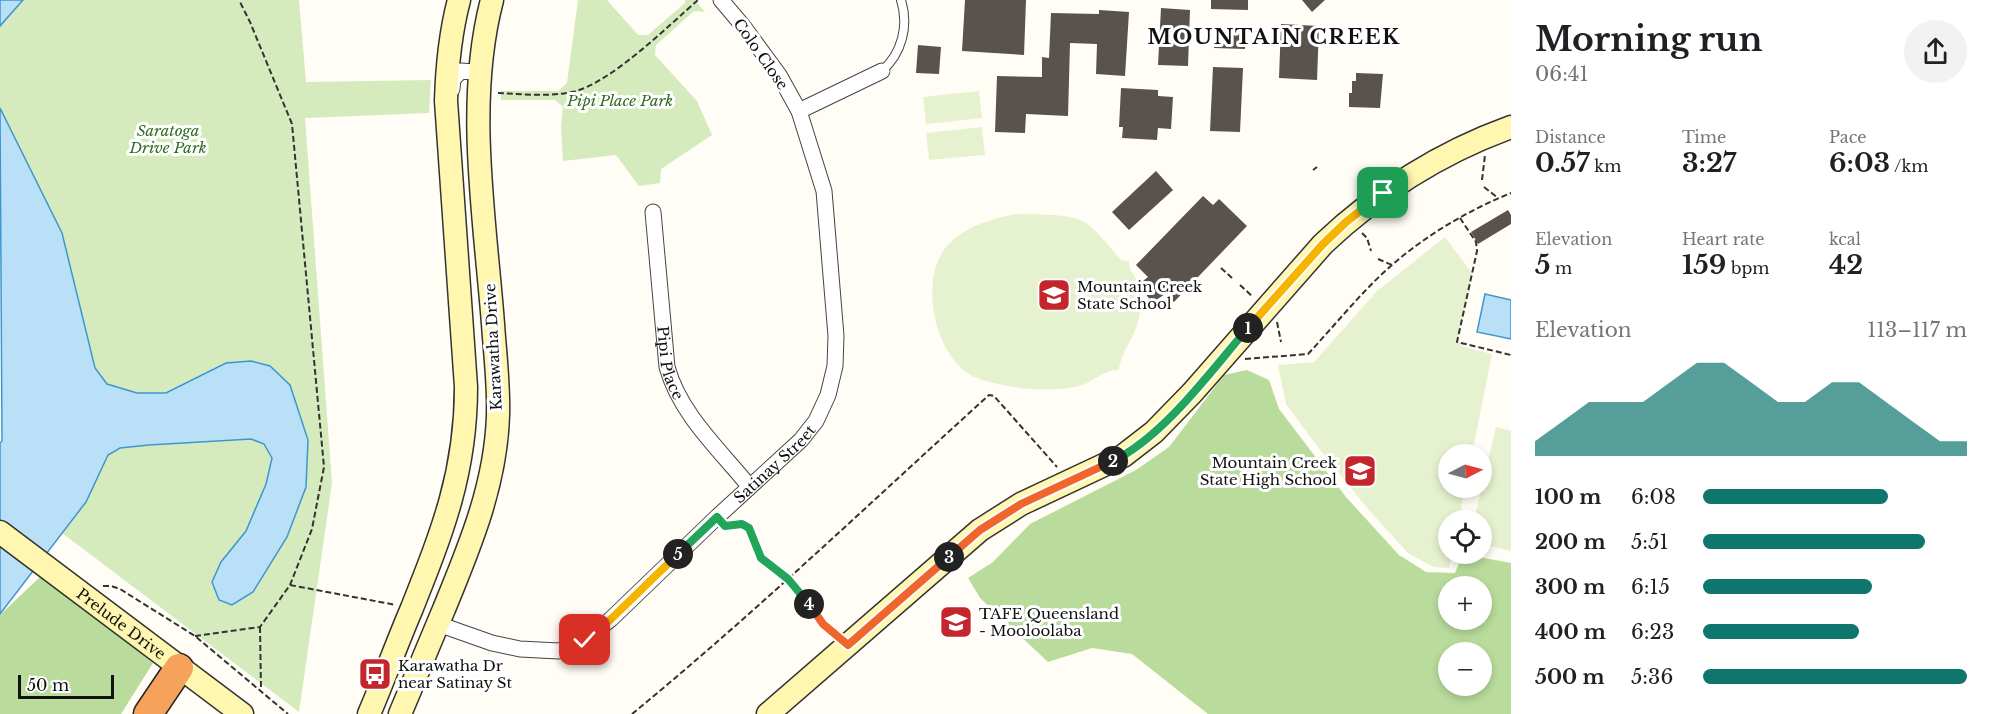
<!DOCTYPE html>
<meta charset="utf-8">
<style>
:root{--surface:#fff;--page:#f2f2f2;--text:#202124;--muted:#757577;--accent:#0f766e}
body{margin:0;font-family:"Libre Baskerville",serif;background:var(--page);color:var(--text);height:100vh;display:flex;flex-direction:column;font-size:22px;white-space:nowrap}
*{box-sizing:border-box;margin:0}
p{font-size:20px;color:var(--muted)}
.icon{flex:none;width:33px;height:33px;fill:none;stroke:currentColor;stroke-width:2;stroke-linecap:round;stroke-linejoin:round}
.map{position:relative;flex:1;overflow:hidden}
.details{display:flex;flex-direction:column;background:var(--surface);width:480px}
.details>*{flex:none}
.needle{width:39px;rotate:84deg}
.controls{position:absolute;left:1438px;top:444px;display:grid;gap:12px}
.controls a{display:grid;place-items:center;width:54px;height:54px;border-radius:50%;background:var(--surface);box-shadow:0 3px 9px #0003;font-size:30px}
.scale{position:absolute;left:18px;bottom:15px;width:96px;box-sizing:border-box;padding-left:6px;border:3px solid #111;border-top:0;font-size:16px;line-height:21px;white-space:nowrap;color:#111;-webkit-text-stroke:4px #fff;paint-order:stroke}
.pin{position:absolute;display:grid;place-items:center;width:51px;height:51px;color:#fff;margin:-26px;border-radius:12px;box-shadow:0 3px 9px #0006}
.km{position:absolute;width:30px;height:30px;margin:-15px;border-radius:50%;background:#222;color:#fff;font-size:16px;line-height:30px;text-align:center}
.round{display:grid;place-items:center;flex:none;width:63px;height:63px;border-radius:32px;background:var(--page)}
.summary{display:flex;align-items:center;justify-content:space-between;height:102px;padding:0 24px}
h1{font-size:33px;font-weight:700;line-height:45px}
.stats{display:grid;grid-template-columns:repeat(3,1fr);gap:9px;height:102px;padding:6px 24px}
.stats div{display:grid;align-content:center}
.stats b{font-size:26px;font-weight:700}
.stats small{font-size:16px;font-weight:400}
.stats p{font-size:16px}
.chart{height:168px;padding:12px 24px}
.chart p{display:flex;justify-content:space-between}
.chart svg{width:100%;height:108px;margin-top:6px;fill:var(--accent);opacity:.7}
ul{padding:0 24px;list-style:none;font-size:20px}
li{display:grid;grid-template-columns:96px 72px 1fr;align-items:center;height:45px}
li i{height:15px;border-radius:8px;background:var(--accent)}
main{display:flex;flex:1;min-height:0}
.map>svg:first-child{display:block}
.green{fill:#d5ebbd}
.forest{fill:#b9dc9c;fill-rule:evenodd}
.pitch{fill:#e6f2cf}
.water{fill:#b9e0f7;stroke:#3f96cf;stroke-width:1.5}
.building{fill:#5a524d}
.lines{fill:none;stroke-linecap:round;stroke-linejoin:round}
.lane-casing{stroke:#444;stroke-width:10}
.street-casing{stroke:#444;stroke-width:17}
.secondary-casing{stroke:#333;stroke-width:25}
.highway-casing{stroke:#222;stroke-width:31}
.path{stroke:#333;stroke-width:2;stroke-dasharray:6 3;stroke-linecap:butt}
.lane{stroke:#fff;stroke-width:8}
.street{stroke:#fff;stroke-width:15}
.secondary{stroke:#fff6b0;stroke-width:22}
.highway{stroke:#f5a25d;stroke-width:28}
.split-1-casing{stroke:#fff;stroke-width:12}
.split-2-casing{stroke:#fff;stroke-width:12}
.split-3-casing{stroke:#fff;stroke-width:12}
.split-4-casing{stroke:#fff;stroke-width:12}
.split-5-casing{stroke:#fff;stroke-width:12}
.split-6-casing{stroke:#fff;stroke-width:12}
.split-1{stroke:#f5b400;stroke-width:8}
.split-2{stroke:#22a559;stroke-width:8}
.split-3{stroke:#f0652b;stroke-width:8}
.split-4{stroke:#f0652b;stroke-width:8}
.split-5{stroke:#22a559;stroke-width:8}
.split-6{stroke:#f5b400;stroke-width:8}
.labels{text-anchor:middle;dominant-baseline:central;stroke-width:6;stroke-linejoin:round;paint-order:stroke}
.street-label{font-size:15px;fill:#111;stroke:#fff}
.park-label{font-size:15px;font-style:italic;fill:#2f6b1f;stroke:#fff}
.poi-label{font-size:15px;fill:#111;stroke:#fff;text-anchor:start}
.district-label{font-size:21px;font-weight:bold;letter-spacing:1.5px;fill:#111;stroke:#fff}
</style>
<main>
<div class="map">
<svg width="1511" height="714" viewBox="0 0 1511 714">
<rect width="100%" height="100%" fill="#fffdf5"/>
<path class="green" d="M 23,0 L 299,0 L 306,82 L 431,80 L 429,113 L 305,118 L 332,483 L 299,712 L 62,533 L 86,502 L 108,455 L 120,448 L 231,439 L 251,439 L 264,444 L 272,458 L 266,484 L 246,531 L 221,562 L 306,487 L 226,363 L 166,393 L 137,393 L 107,384 L 95,368 L 62,233 L 0,108 L 0,26 Z
M 578,0 L 607,0 L 638,35 L 648,35 L 685,3 L 685,0 L 695,0 L 705,12 L 694,11 L 656,45 L 655,55 L 697,101 L 712,135 L 661,169 L 660,183 L 639,186 L 616,155 L 563,161 L 561,126 L 563,107 L 555,100 L 501,100 L 501,91 L 558,91 L 567,83 Z"/>
<path class="forest" d="M 1247,370 L 1269,380 L 1279,409 L 1346,497 L 1399,555 L 1426,572 L 1455,573 L 1463,554 L 1511,563 L 1511,714 L 1208,714 L 1132,654 L 1092,648 L 1048,662 L 980,598 L 968,578 L 993,562 L 1030,524 L 1136,470 L 1169,447 L 1224,375 ZM 1449,586 L 1482,586 L 1482,620 L 1449,620 ZM 1449,652 L 1482,652 L 1482,686 L 1449,686 Z
M 43,574 L 153,663 L 121,714 L 0,714 L 0,615 Z"/>
<path class="pitch" d="M 979,91 L 982,118 L 926,124 L 923,97 Z
M 982,127 L 985,155 L 929,160 L 926,133 Z
M 1016,214 C 1036,215 1073,212 1089,225 C 1101,235 1111,249 1121,260 L 1129,261 C 1128,271 1137,276 1139,286 C 1140,293 1140,302 1140,309 C 1139,335 1121,349 1119,370 C 1105,369 1095,381 1082,385 C 1055,394 1004,388 977,378 C 934,362 916,274 950,243 C 969,225 991,219 1016,214 Z
M 1445,237 L 1472,273 L 1458,339 L 1461,346 L 1492,354 L 1472,454 L 1449,454 L 1449,488 L 1465,488 L 1459,520 L 1449,520 L 1449,554 L 1452,554 L 1449,568 L 1434,567 L 1409,554 L 1368,509 L 1320,450 L 1286,404 L 1278,365 L 1314,362 L 1377,291 Z
M 1496,427 L 1511,431 L 1511,551 L 1482,544 L 1482,520 L 1474,520 Z"/>
<path class="water" d="M 0,0 L 23,0 L 0,26 Z
M 0,108 L 62,233 L 95,368 L 107,384 L 137,393 L 166,393 L 226,363 L 251,361 L 270,366 L 290,385 L 308,440 L 306,487 L 287,537 L 253,592 L 232,605 L 219,600 L 212,582 L 221,562 L 246,531 L 266,484 L 272,458 L 264,444 L 251,439 L 149,445 L 120,448 L 108,455 L 86,502 L 0,614 L 0,443 L 2,441 Z
M 1485,294 L 1511,300 L 1511,339 L 1477,332 Z"/>
<path class="building" d="M 965,0 L 1026,0 L 1024,55 L 962,51 Z
M 1211,0 L 1248,0 L 1248,10 L 1211,9 Z
M 1302,0 L 1325,0 L 1312,12 Z
M 1161,8 L 1190,10 L 1188,66 L 1158,65 Z
M 1099,10 L 1129,12 L 1125,76 L 1096,74 L 1097,44 L 1070,43 L 1068,116 L 1026,114 L 1025,133 L 995,132 L 997,76 L 1042,77 L 1042,57 L 1049,58 L 1051,13 L 1099,14 Z
M 1281,24 L 1319,26 L 1317,80 L 1279,78 Z
M 1215,29 L 1246,30 L 1245,49 L 1214,48 Z
M 918,45 L 941,47 L 939,74 L 916,73 Z
M 1213,67 L 1243,68 L 1240,132 L 1210,131 Z
M 1356,73 L 1383,74 L 1380,108 L 1349,107 L 1349,93 L 1352,93 L 1352,81 L 1356,81 Z
M 1121,88 L 1158,90 L 1158,96 L 1173,97 L 1171,129 L 1158,128 L 1157,140 L 1122,138 L 1123,127 L 1119,127 Z
M 1156,171 L 1173,190 L 1129,230 L 1112,212 Z
M 1203,196 L 1213,205 L 1219,199 L 1247,226 L 1174,302 L 1165,294 L 1152,303 L 1139,284 L 1148,277 L 1136,265 Z
M 1508,210 L 1511,215 L 1511,224 L 1478,244 L 1471,232 Z"/>
<g class="lines">
<g class="lane-casing">
<path id="lane" d="M 882,71 C 902,53 909,26 901,0"/>
</g>
<g class="street-casing">
<g id="street">
<path d="M 452,89 L 453,79 L 461,71 L 474,72 L 479,82"/>
<path d="M 799,111 L 882,71"/>
<path id="s1" d="M 653,212 L 667,367 C 680,414 719,449 749,486"/>
<path id="s2" d="M 438,624 L 492,643 L 520,649 L 559,651 L 585,640 L 611,619 L 717,517 L 801,440 L 816,421 L 828,395 L 835,366 L 836,336 L 824,191 L 799,111 L 779,75 L 743,26 L 721,0"/>
</g>
</g>
<g class="secondary-casing">
<g id="secondary">
<path id="s3" d="M 0,532 L 242,714"/>
<path d="M 369,714 C 384,679 397,643 412,608 C 443,530 466,472 466,387 L 446,101 C 447,67 450,34 459,0"/>
<path d="M 400,714 C 415,679 429,644 444,609 C 470,546 496,484 498,415 C 499,384 495,354 493,324 C 485,219 465,103 492,0"/>
<path d="M 768,714 L 980,530 L 1021,504 L 1123,456 L 1154,432 L 1192,393 L 1323,244 C 1379,191 1439,153 1511,127"/>
</g>
</g>
<g class="highway-casing">
<path id="highway" d="M 148,714 L 179,668"/>
</g>
<path class="path" d="M 498,93 C 522,94 548,97 572,92 C 610,84 668,26 698,0
M 1313,170 L 1317,167
M 1482,180 L 1485,155
M 1484,187 L 1498,198
M 1460,218 L 1476,242 L 1477,251 L 1457,342 L 1511,355
M 1362,233 L 1367,238 L 1371,251
M 1378,259 L 1392,265
M 1221,268 L 1232,278
M 1240,285 L 1253,297
M 1277,322 L 1281,342
M 1245,359 L 1308,354 C 1336,324 1362,291 1393,264 C 1428,234 1469,210 1511,193
M 729,525 L 742,524 L 749,528 L 761,558 L 788,579 L 802,593 L 823,624 L 834,634
M 290,585 L 396,605
M 103,586 L 111,586 L 120,589 L 195,636 L 288,714
M 260,627 L 261,690
M 195,636 L 260,627 L 290,585 L 312,529 L 324,467 L 292,124 L 250,22 L 239,0
M 632,714 C 755,613 871,502 989,395 L 994,396 L 1057,467"/>
<use href="#lane" class="lane"/>
<use href="#street" class="street"/>
<use href="#secondary" class="secondary"/>
<use href="#highway" class="highway"/>
</g>
<g class="lines">
<g class="split-1-casing">
<path id="split-1" d="M 1248,328 L 1323,244 L 1346,222 L 1383,193"/>
</g>
<g class="split-2-casing">
<path id="split-2" d="M 1113,461 C 1164,436 1210,372 1248,328"/>
</g>
<g class="split-3-casing">
<path id="split-3" d="M 949,557 L 980,530 L 1021,504 L 1113,461"/>
</g>
<g class="split-4-casing">
<path id="split-4" d="M 809,604 L 823,624 L 848,645 L 949,557"/>
</g>
<g class="split-5-casing">
<path id="split-5" d="M 678,554 L 717,517 L 725,526 L 742,524 L 749,528 L 761,558 L 788,579 L 809,604"/>
</g>
<g class="split-6-casing">
<path id="split-6" d="M 585,640 L 611,619 L 678,554"/>
</g>
<use href="#split-1" class="split-1"/>
<use href="#split-2" class="split-2"/>
<use href="#split-3" class="split-3"/>
<use href="#split-4" class="split-4"/>
<use href="#split-5" class="split-5"/>
<use href="#split-6" class="split-6"/>
</g>
<defs>
<g id="school-square" transform="scale(1.725)"><rect x="-9" y="-9" width="18" height="18" rx="4" fill="#c4262e" stroke="#fff"/><path d="M0-5L7-2L0 1L-7-2ZM-4 1L0 2.5L4 1V4Q0 6-4 4Z" fill="#fff"/></g>
<g id="university-square" transform="scale(1.725)"><rect x="-9" y="-9" width="18" height="18" rx="4" fill="#c4262e" stroke="#fff"/><path d="M0-5L7-2L0 1L-7-2ZM-4 1L0 2.5L4 1V4Q0 6-4 4Z" fill="#fff"/></g>
<g id="bus-square" transform="scale(1.725)"><rect x="-9" y="-9" width="18" height="18" rx="4" fill="#c4262e" stroke="#fff"/><path d="M-5-6H5V4H4V6H2V4H-2V6H-4V4H-5ZM-3.5-4V0h7V-4ZM-3.5 1.2v1.5H-2V1.2ZM2 1.2v1.5H3.5V1.2Z" fill="#fff"/></g>
</defs>
<g fill-rule="evenodd">
<use href="#school-square" x="1054" y="295"/>
<use href="#school-square" x="1360" y="471"/>
<use href="#university-square" x="956" y="622"/>
<use href="#bus-square" x="375" y="674"/>
</g>
<g class="labels">
<g class="street-label">
<text transform="translate(761 54) rotate(55)">Colo Close</text>
<text transform="translate(493 347) rotate(-93)">Karawatha Drive</text>
<text stroke="none"><textPath href="#s1" startOffset="152">Pipi Place</textPath></text>
<text stroke="none"><textPath href="#s2" startOffset="412">Satinay Street</textPath></text>
<text stroke="none"><textPath href="#s3" startOffset="152">Prelude Drive</textPath></text>
</g>
<g class="park-label">
<text x="620" y="100">Pipi Place Park</text>
<text x="168" y="130">Saratoga<tspan x="168" dy="17">Drive Park</tspan></text>
</g>
<g class="poi-label">
<text x="1077" y="286">Mountain Creek<tspan x="1077" dy="17">State School</tspan></text>
<text x="1337" y="462" text-anchor="end">Mountain Creek<tspan x="1337" dy="17">State High School</tspan></text>
<text x="979" y="613">TAFE Queensland<tspan x="979" dy="17">- Mooloolaba</tspan></text>
<text x="398" y="665">Karawatha Dr<tspan x="398" dy="17">near Satinay St</tspan></text>
</g>
<g class="district-label">
<text x="1274" y="37">MOUNTAIN CREEK</text>
</g>
</g>
</svg>
<div class="controls">
<a><svg class="needle" viewBox="-14 -14 28 28"><path d="M0-13l5 13h-10z" fill="#e53935"/><path d="M0 13l5-13h-10z" fill="#757577"/></svg></a>
<a><svg class="icon" aria-label="locate" viewBox="0 0 24 24"><circle cx="12" cy="12" r="6"/><path d="M12 2v4M12 18v4M2 12h4M18 12h4"/></svg></a>
<a>+</a>
<a>−</a>
</div>
<div class="scale">50 m</div>
<div class="pin" style="left:1383px;top:193px;background:#1e9e55"><svg class="icon" aria-label="arrive" viewBox="0 0 24 24"><path d="M6 21V4h12l-3 4 3 4H6"/></svg></div>
<div class="pin" style="left:585px;top:640px;background:#d93025"><svg class="icon" aria-label="check" viewBox="0 0 24 24"><path d="M5 12l5 5 9-10"/></svg></div>
<b class="km" style="left:1248px;top:328px">1</b>
<b class="km" style="left:1113px;top:461px">2</b>
<b class="km" style="left:949px;top:557px">3</b>
<b class="km" style="left:809px;top:604px">4</b>
<b class="km" style="left:678px;top:554px">5</b>
</div>
<section class="details">
<div class="summary"><div><h1>Morning run</h1><p>06:41</p></div><a class="round"><svg class="icon" aria-label="share" viewBox="0 0 24 24"><path d="M12 15V3M7 8l5-5 5 5M5 13v7h14v-7"/></svg></a></div>
<div class="stats">
<div><p>Distance</p><b>0.57<small> km</small></b></div>
<div><p>Time</p><b>3:27</b></div>
<div><p>Pace</p><b>6:03<small> /km</small></b></div>
</div>
<div class="stats">
<div><p>Elevation</p><b>5<small> m</small></b></div>
<div><p>Heart rate</p><b>159<small> bpm</small></b></div>
<div><p>kcal</p><b>42</b></div>
</div>
<div class="chart"><p><span>Elevation</span>113–117 m</p>
<svg viewBox="0 0 160 44" preserveAspectRatio="none"><path d="M0 44V38L10 30L20 22L30 22L40 22L50 14L60 6L70 6L80 14L90 22L100 22L110 14L120 14L130 22L140 30L150 38L160 38V44z"/></svg>
</div>
<ul>
<li><b>100 m</b>6:08<i style="width:70%"></i></li>
<li><b>200 m</b>5:51<i style="width:84%"></i></li>
<li><b>300 m</b>6:15<i style="width:64%"></i></li>
<li><b>400 m</b>6:23<i style="width:59%"></i></li>
<li><b>500 m</b>5:36<i style="width:100%"></i></li>
</ul>
</section>
</main>
